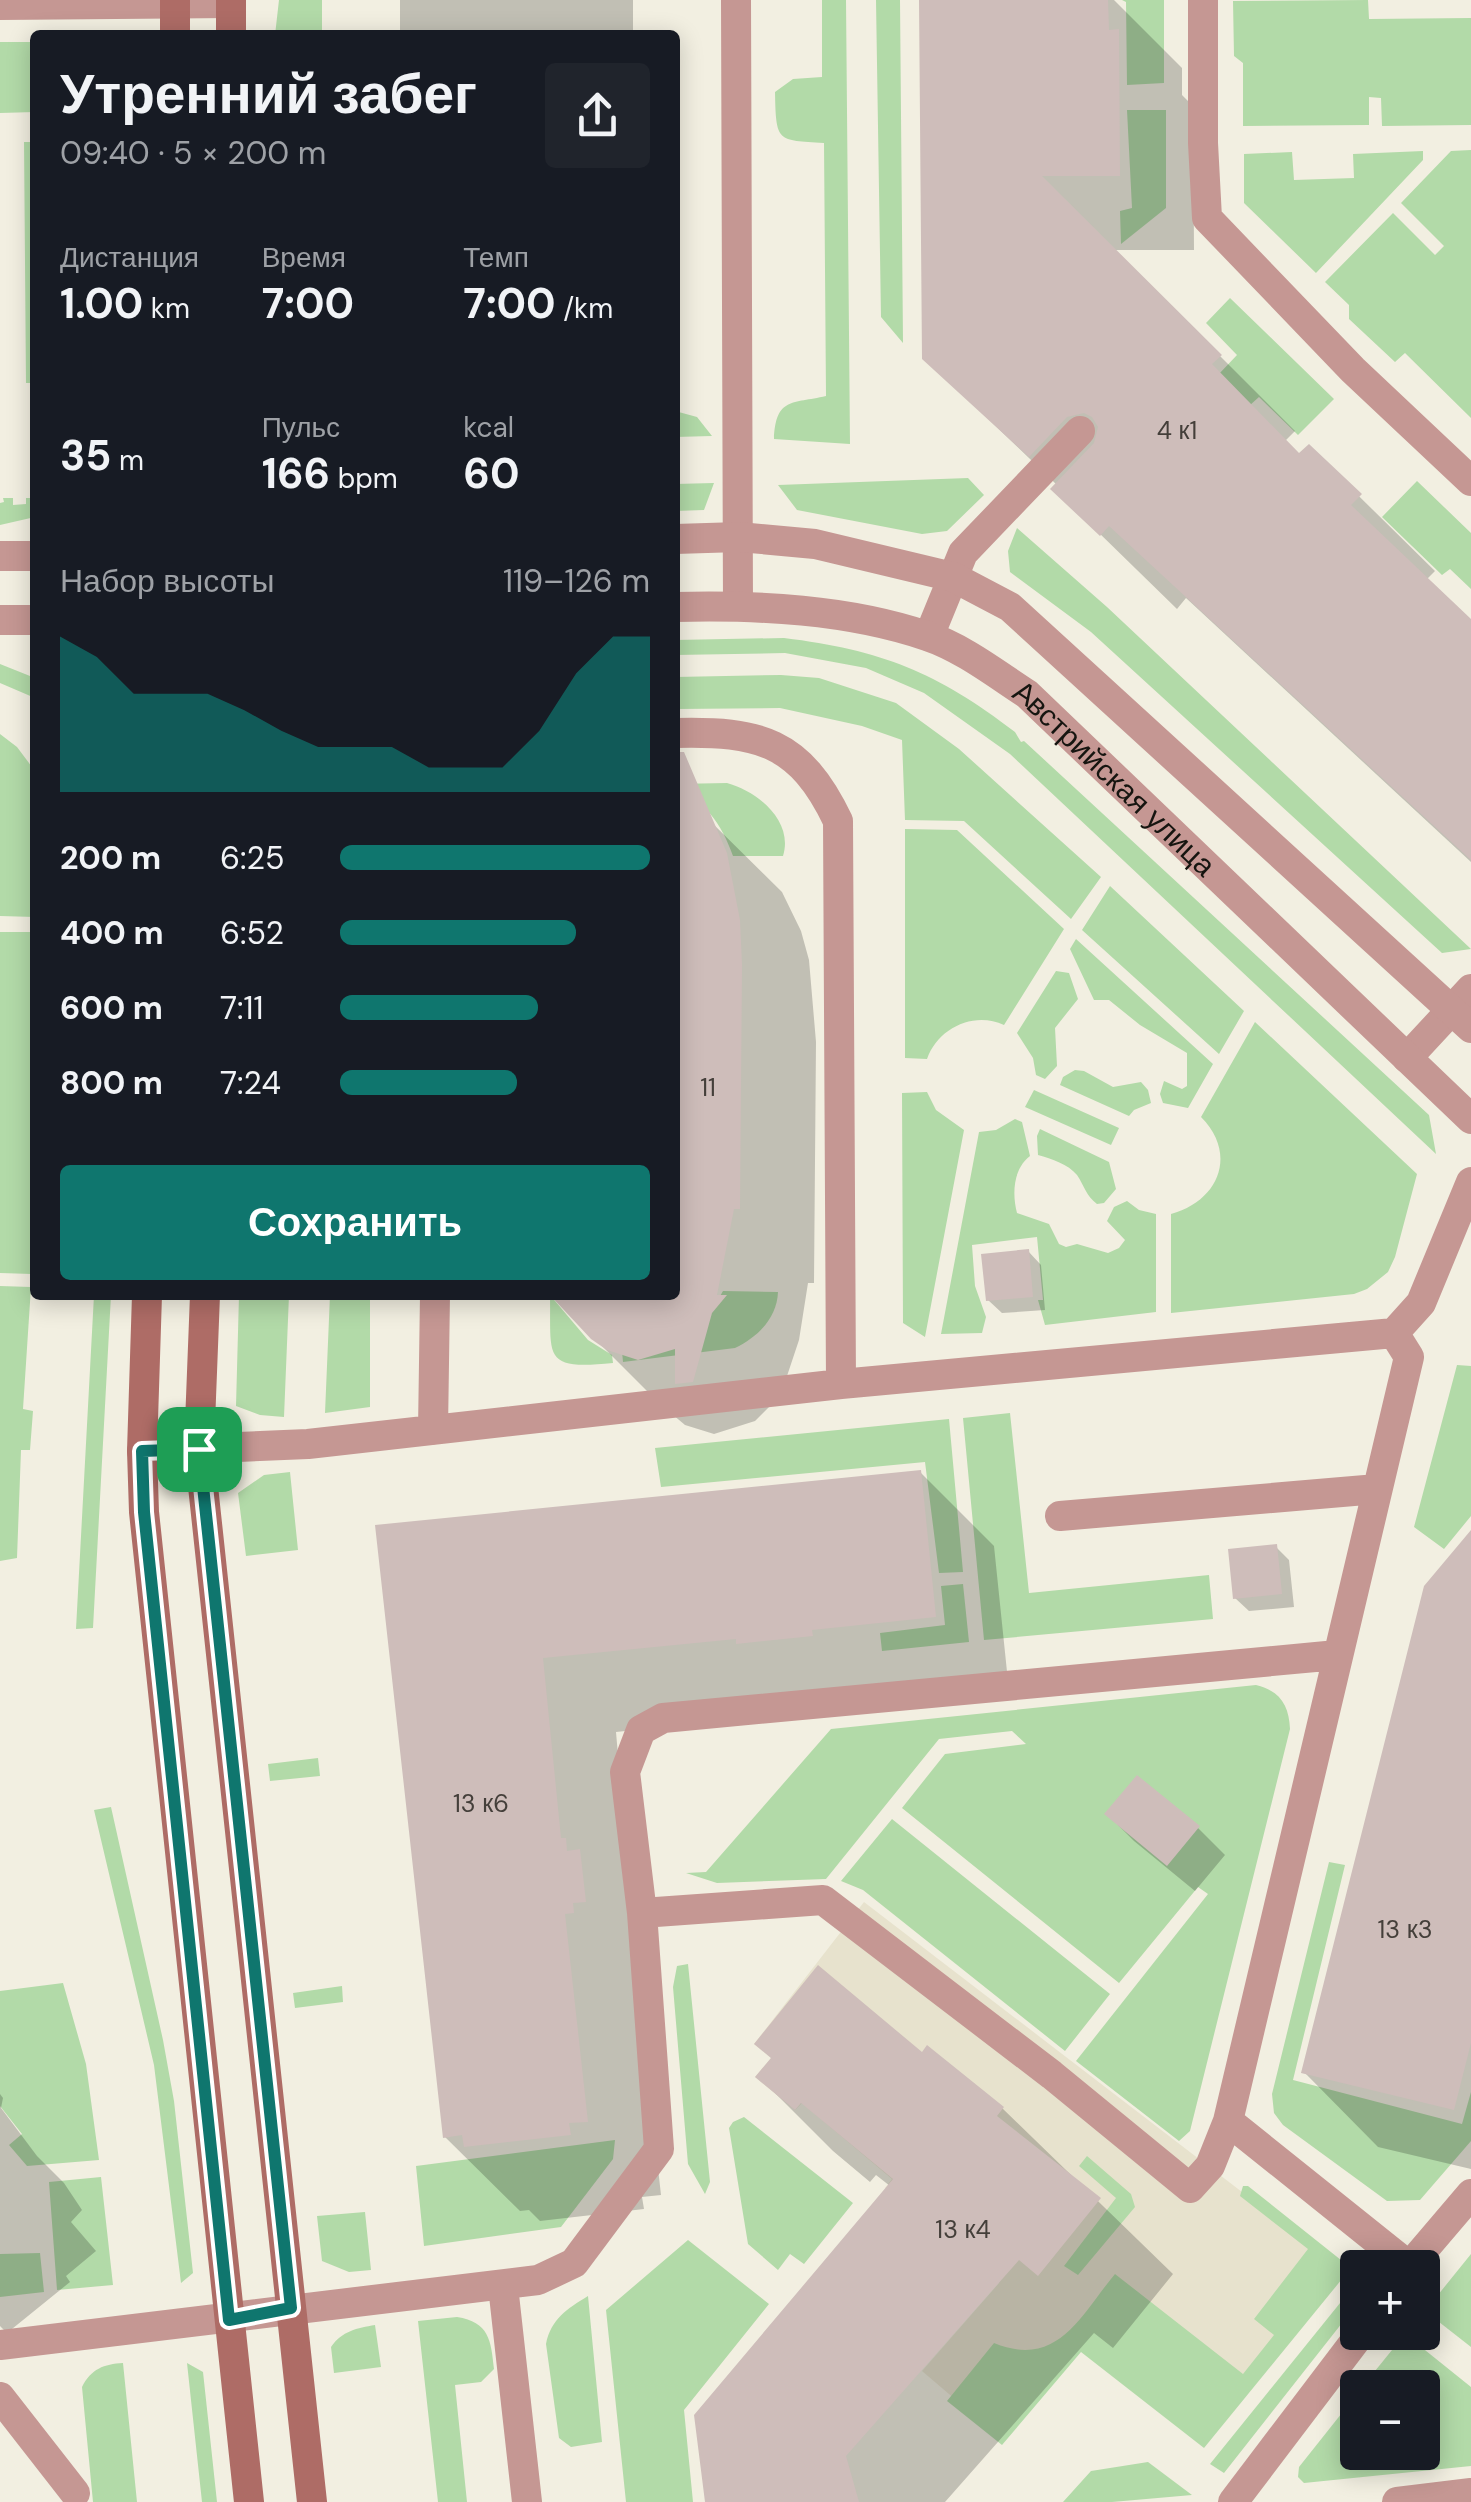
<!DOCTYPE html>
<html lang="ru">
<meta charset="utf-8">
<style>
:root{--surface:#171b24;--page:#20242c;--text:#f1f3f6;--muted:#9ea1a6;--accent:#0f766e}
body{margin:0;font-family:"DM Sans",sans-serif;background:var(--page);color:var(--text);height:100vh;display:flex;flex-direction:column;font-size:38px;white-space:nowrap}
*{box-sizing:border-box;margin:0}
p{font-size:32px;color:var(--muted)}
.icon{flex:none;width:55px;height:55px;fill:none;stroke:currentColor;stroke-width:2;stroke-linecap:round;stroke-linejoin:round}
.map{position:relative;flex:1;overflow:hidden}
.panel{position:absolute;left:30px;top:30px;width:650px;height:1270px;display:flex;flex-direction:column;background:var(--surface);border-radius:10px;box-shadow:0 5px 25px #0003}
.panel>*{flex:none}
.fabs{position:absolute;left:1340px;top:2250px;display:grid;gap:20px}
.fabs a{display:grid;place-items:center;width:100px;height:100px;border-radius:10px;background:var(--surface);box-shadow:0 5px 25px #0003;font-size:50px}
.pin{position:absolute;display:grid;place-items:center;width:85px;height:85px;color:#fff;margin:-42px;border-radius:20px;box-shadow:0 5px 15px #0006}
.round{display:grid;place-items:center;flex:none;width:105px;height:105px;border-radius:10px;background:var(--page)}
.overview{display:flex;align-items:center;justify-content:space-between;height:170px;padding:0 30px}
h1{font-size:55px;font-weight:700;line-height:75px}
.metrics{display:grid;grid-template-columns:repeat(3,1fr);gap:15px;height:170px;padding:10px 30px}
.metrics div{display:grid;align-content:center}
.metrics b{font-size:42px;font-weight:700}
.metrics small{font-size:28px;font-weight:400}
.metrics p{font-size:28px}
.chart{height:280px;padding:20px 30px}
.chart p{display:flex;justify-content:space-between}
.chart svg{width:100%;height:180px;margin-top:10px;fill:var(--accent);opacity:.7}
.button{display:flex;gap:20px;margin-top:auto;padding:20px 30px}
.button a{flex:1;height:115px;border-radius:10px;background:var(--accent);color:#fff;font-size:40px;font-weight:700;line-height:115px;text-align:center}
ul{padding:0 30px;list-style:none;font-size:32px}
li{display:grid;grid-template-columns:160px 120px 1fr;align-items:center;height:75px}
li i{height:25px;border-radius:12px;background:var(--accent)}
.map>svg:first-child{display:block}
.built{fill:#e7e2cd}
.green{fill:#b2daa8}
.shadow{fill:#0003}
.building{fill:#cebdba}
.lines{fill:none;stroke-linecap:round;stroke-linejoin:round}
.lane{stroke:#c59793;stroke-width:30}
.street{stroke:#c59793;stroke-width:30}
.secondary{stroke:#ae6c66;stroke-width:30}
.route-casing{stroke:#fff;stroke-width:20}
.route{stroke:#0f766e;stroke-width:12}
.labels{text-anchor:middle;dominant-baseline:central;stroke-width:8;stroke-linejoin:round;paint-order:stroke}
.number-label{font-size:25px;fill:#443f3a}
.street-label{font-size:30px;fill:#161510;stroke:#fffcf1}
</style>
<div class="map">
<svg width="1471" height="2502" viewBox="0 0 1471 2502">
<rect width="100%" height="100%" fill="#f2efe1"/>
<path class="built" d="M 864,1902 L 1345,2271 L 1203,2444 L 1082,2348 L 1004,2441 L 922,2371 L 999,2283 L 885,2188 L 892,2179 L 802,2103 L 795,2110 L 755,2077 L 771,2058 L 754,2044 Z"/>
<path class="green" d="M 279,0 L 322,0 L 322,35 L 275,35 Z
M 822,0 L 846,0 L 850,444 L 774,439 C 776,397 792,404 826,396 L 824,143 C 777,140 776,143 775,92 L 793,79 L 822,77 Z
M 876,0 L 900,0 L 903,343 L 881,317 Z
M 1122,0 L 1164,0 L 1164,83 L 1127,85 L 1126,2 Z
M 1368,0 L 1369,19 L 1471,18 L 1471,125 L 1382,126 L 1381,98 L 1369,97 L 1369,125 L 1243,126 L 1243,63 L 1234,56 L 1233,1 Z
M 0,42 L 35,42 L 35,112 L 0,113 Z
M 1127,110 L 1166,110 L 1166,208 L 1121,244 L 1120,211 L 1132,208 Z
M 24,142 L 35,142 L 35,383 L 26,383 Z
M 1471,150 L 1471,418 L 1405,353 L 1395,362 L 1349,319 L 1349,305 L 1325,282 L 1393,213 L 1435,255 L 1444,246 L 1401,203 L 1451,151 Z
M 1423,151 L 1423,160 L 1316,273 L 1244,203 L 1244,154 L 1292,152 L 1294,180 L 1354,178 L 1353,154 Z
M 1230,298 L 1334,399 L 1298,435 L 1259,397 L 1249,406 L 1218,375 L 1237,355 L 1206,323 Z
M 675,411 L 697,417 L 712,436 L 675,437 Z
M 968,478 L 984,495 L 947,531 L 922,534 L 797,510 L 778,485 Z
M 1417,481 L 1471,533 L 1471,589 L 1450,569 L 1442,575 L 1382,517 Z
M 714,483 L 704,510 L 675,511 L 675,484 Z
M 3,498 L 13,498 L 13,505 L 26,504 L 26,498 L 35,498 L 35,517 L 0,525 L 0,503 L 4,502 Z
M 1017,528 L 1107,607 L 1471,949 L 1442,953 L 1091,632 L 1010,572 L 1008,551 Z
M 784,638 C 881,650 937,672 1015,732 L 1021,742 L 1024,741 L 1429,1115 L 1436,1154 L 1010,754 L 924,693 L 866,668 L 785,653 L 675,655 L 675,640 Z
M 0,664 L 35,678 L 35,698 L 0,683 Z
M 781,675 L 819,678 L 896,703 L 959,749 L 1101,877 L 1071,919 L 964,821 L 905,820 L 902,740 L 862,726 L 780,708 L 675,709 L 675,677 Z
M 0,734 L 17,747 L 35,771 L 35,917 L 0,916 Z
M 727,783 C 757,791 794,821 783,856 L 733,856 C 721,822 705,803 675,784 Z
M 905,829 L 957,830 L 1064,929 L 1004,1025 C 974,1011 938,1028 927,1059 L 905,1058 Z
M 1110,886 L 1244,1011 L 1219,1054 L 1082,930 Z
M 0,932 L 35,932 L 35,1202 L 32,1274 L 0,1273 Z
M 1076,939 L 1213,1064 L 1188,1108 L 1163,1103 L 1160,1094 L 1164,1081 L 1182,1089 L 1187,1086 L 1187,1053 L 1140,1025 L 1109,1000 L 1094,1000 L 1070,949 Z
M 1056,971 L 1069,973 L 1078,999 L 1055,1028 L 1057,1066 L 1045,1079 L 1036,1075 L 1033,1058 L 1017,1033 Z
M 1255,1022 L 1417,1174 L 1395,1257 L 1388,1272 L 1367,1289 L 1354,1294 L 1171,1313 L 1171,1214 C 1219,1201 1238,1154 1201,1117 Z
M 1075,1070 L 1084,1071 L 1113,1087 L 1141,1082 L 1148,1090 L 1151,1103 L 1134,1110 L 1129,1116 L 1060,1085 L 1063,1077 Z
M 1034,1090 L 1119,1128 L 1111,1145 L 1025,1107 Z
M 927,1092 L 936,1110 L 964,1130 L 925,1337 L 903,1323 L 902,1093 Z
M 1015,1119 L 1022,1122 L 1030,1156 C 1013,1169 1012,1194 1017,1213 L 1049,1224 L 1059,1244 L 1066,1247 L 1077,1244 L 1108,1253 L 1119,1248 L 1125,1240 L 1107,1221 L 1114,1207 L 1127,1201 L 1139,1210 L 1156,1214 L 1156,1312 L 1045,1325 L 1038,1300 L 1043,1300 L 1037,1237 L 972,1245 L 975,1286 L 986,1317 L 982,1333 L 941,1334 L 979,1132 L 996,1130 Z
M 1040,1129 L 1109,1162 L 1116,1189 L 1104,1203 L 1097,1204 C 1086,1196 1084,1185 1077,1175 C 1068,1164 1052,1159 1038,1155 L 1037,1136 Z
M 0,1286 L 31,1287 L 23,1409 L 33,1411 L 30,1450 L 21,1450 L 17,1558 L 0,1561 Z
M 723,1291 L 778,1292 C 777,1318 758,1337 735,1348 L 623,1362 L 622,1351 L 701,1330 Z
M 94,1295 L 111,1295 L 93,1628 L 76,1629 Z
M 239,1295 L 289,1295 L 284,1417 L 260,1415 L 236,1406 Z
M 330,1295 L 370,1295 L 370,1407 L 325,1413 Z
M 550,1295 L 588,1340 L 612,1355 L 613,1363 C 542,1370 551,1358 550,1295 Z
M 1457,1365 L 1471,1366 L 1471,1516 L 1444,1549 L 1414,1527 Z
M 1010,1413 L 1029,1593 L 1209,1575 L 1213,1619 L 984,1640 L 963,1418 Z
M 949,1419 L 963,1572 L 939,1573 L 925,1462 L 661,1487 L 655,1448 Z
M 290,1472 L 298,1550 L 246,1556 L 238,1493 L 264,1475 Z
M 963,1584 L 969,1642 L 882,1651 L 880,1633 L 945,1625 L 941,1586 Z
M 1256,1685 C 1280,1691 1289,1705 1290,1729 L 1190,2131 L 1179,2141 L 1076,2061 L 1208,1894 L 1198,1887 L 1119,1983 L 902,1808 L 945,1754 L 1026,1744 L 1012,1731 L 939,1739 L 826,1879 L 717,1883 L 686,1873 L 706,1872 L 831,1729 Z
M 318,1758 L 320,1776 L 270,1781 L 268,1764 Z
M 111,1807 L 163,2040 L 174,2101 L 193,2273 L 181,2283 L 154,2065 L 94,1810 Z
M 892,1819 L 1110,1994 L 1065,2051 L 863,1890 L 841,1881 Z
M 1329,1862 L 1345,1865 L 1293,2080 L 1462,2124 L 1471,2092 L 1471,2141 L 1420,2200 L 1387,2201 L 1283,2125 L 1274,2113 L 1272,2094 Z
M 688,1964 L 710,2182 L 705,2194 L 688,2164 L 673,1987 L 677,1966 Z
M 63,1983 L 86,2064 L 99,2160 L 27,2166 L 9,2145 L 22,2134 L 0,2106 L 0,1991 Z
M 342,1986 L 343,2002 L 295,2008 L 293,1993 Z
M 744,2117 L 853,2203 L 804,2264 L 790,2254 L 778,2270 L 748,2244 L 729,2128 L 733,2122 Z
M 615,2140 L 613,2159 L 561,2227 L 424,2246 L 416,2166 Z
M 1087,2156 L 1131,2194 L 1135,2207 L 1078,2275 L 1064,2266 L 1116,2198 L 1079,2166 Z
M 101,2177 L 113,2285 L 57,2290 L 49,2182 Z
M 1243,2186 L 1248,2186 L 1351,2268 L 1204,2448 L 1081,2352 L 1002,2445 L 947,2401 L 994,2343 C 1058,2369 1080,2316 1115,2274 L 1243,2374 L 1274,2335 L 1254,2319 L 1308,2249 L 1240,2196 Z
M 365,2212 L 371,2270 L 349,2272 L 322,2261 L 317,2216 Z
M 688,2240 L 769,2304 L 684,2410 L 693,2502 L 626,2502 L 606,2310 Z
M 40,2253 L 44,2292 L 0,2297 L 0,2254 Z
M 1471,2254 L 1471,2347 L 1425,2311 Z
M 1357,2282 L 1357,2304 L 1224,2473 L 1210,2464 Z
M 588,2296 L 602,2442 L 571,2447 L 559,2438 L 546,2344 C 551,2319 567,2309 588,2296 Z
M 457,2317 C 489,2322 491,2340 494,2369 L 481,2382 L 455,2385 L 467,2502 L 438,2502 L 418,2321 Z
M 375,2325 L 381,2367 L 334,2373 L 331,2347 C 342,2331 357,2328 375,2325 Z
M 1405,2334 L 1471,2387 L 1471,2466 L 1304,2483 L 1298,2477 L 1299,2467 L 1357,2394 L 1358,2452 L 1422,2452 L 1422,2388 L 1362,2387 Z
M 123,2363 L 137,2502 L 93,2502 L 82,2387 C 91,2369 104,2364 123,2363 Z
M 187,2363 L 203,2372 L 217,2502 L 202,2502 Z
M 1148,2462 L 1192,2495 L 1112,2502 L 1063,2502 L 1091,2471 Z"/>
<path class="shadow" d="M 400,0 L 633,0 L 633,35 L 400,35 Z
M 921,0 L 1114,0 L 1182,68 L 1182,95 L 1193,106 L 1194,250 L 1114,250 L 1295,431 L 1285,441 L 1300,456 L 1309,447 L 1435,571 L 1426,580 L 1471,623 L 1471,862 L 1186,598 L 1177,609 L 1054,489 L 1057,485 L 925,358 Z
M 675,792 L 705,816 L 782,892 L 801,931 L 809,960 L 816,1042 L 814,1283 L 808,1283 L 799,1340 L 783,1388 L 773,1403 L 755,1421 L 714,1434 L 685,1425 L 659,1403 L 583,1327 L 567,1295 L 675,1295 Z
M 1028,1251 L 1041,1265 L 1045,1310 L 1002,1313 L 988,1300 Z
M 920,1472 L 994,1546 L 1009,1691 L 616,1732 L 638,1988 L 661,2195 L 642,2197 L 644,2209 L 540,2221 L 529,2210 L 520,2211 L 445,2137 L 378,1528 Z
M 1471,1534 L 1471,2169 L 1378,2147 L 1304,2072 Z
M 1276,1547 L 1289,1560 L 1294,1607 L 1249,1611 L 1235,1598 Z
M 1107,1814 L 1198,1828 L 1225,1855 L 1195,1891 L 1134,1841 Z
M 922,2055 L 1002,2108 L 1173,2274 L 1113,2348 L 1094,2333 L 945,2502 L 705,2502 L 890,2186 L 876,2175 L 870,2182 L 833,2151 L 759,2077 Z
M 0,2094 L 3,2098 L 1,2108 L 37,2156 L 64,2183 L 82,2210 L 71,2222 L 96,2251 L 66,2276 L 70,2282 L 7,2333 L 0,2326 Z"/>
<path class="building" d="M 919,0 L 1108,0 L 1109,30 L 1119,29 L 1120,176 L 1042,176 L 1222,355 L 1212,364 L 1299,453 L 1309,444 L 1362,494 L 1351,505 L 1471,619 L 1471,860 L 1109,526 L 1100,536 L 1050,489 L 1094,443 L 1098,427 L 1092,417 L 1084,413 L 1067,417 L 1029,457 L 922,359 Z
M 675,752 L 684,752 L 727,853 L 740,920 L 742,965 L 740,1209 L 734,1209 L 717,1295 L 727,1295 L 712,1313 L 693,1382 L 675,1384 L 675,1349 L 638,1360 L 607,1350 L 591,1339 L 550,1295 L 675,1295 Z
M 1029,1249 L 1033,1297 L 986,1301 L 981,1254 Z
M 921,1470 L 936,1617 L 812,1630 L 813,1636 L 736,1644 L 736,1639 L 543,1658 L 561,1838 L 566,1838 L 567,1851 L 580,1849 L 586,1902 L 573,1903 L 574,1913 L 565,1914 L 588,2122 L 569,2123 L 571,2135 L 464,2147 L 462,2135 L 443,2138 L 375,1525 Z
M 1471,1530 L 1471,2043 L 1454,2110 L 1301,2073 L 1424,1586 Z
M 1277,1544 L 1282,1594 L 1233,1599 L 1228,1549 Z
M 1137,1775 L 1200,1826 L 1167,1866 L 1104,1814 Z
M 818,1965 L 922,2052 L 927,2045 L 1004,2107 L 997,2116 L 1101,2198 L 1038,2276 L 1019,2260 L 846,2456 L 859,2502 L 705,2502 L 694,2415 L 893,2179 L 801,2103 L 795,2110 L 755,2077 L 771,2058 L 754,2044 Z"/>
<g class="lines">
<path class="lane" d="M 736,0 L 738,606
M 1203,0 L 1203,143 L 1207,218 L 1353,370 L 1471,481
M 0,5 L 231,3
M 929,636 L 963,553 L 1080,431
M 1407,1058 L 1471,989
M 1394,1333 L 1409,1357 L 1228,2121 L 1409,2266
M 841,1384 L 1394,1333 L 1421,1303 L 1471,1182
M 433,1430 L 435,1295
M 142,1451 L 308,1444 L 841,1384 L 838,821 C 800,741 759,731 675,733
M 1060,1516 L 1377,1489
M 642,1913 L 823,1900 L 1052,2075 L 1190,2188 L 1210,2166 L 1228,2121
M 1408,2268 L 1471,2194
M 503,2286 L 527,2502
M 0,2345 L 538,2280 L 574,2263 L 659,2149 L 642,1913 L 625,1772 L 641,1730 L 663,1718 L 1337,1655
M 0,2397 L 75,2493
M 1233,2502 L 1362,2332
M 1397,2502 L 1471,2493"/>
<g class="street">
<path d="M 675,539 L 739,537 L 815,544 L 953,577 L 1010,607 L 1471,1028"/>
<path d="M 0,556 L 35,556"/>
<path id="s1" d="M 675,607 C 758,605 847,609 927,636 C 963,648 996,674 1027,694 L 1471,1119"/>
<path d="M 0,620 L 35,620"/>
</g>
<path class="secondary" d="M 175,0 L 175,35
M 231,0 L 231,35
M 147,1295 L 142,1451 L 144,1512 L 249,2502
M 205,1295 L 199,1449 L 312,2502"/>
</g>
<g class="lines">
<g class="route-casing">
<path id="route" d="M 199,1449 L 291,2308 L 229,2320 L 144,1512 L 142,1451 Z"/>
</g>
<use href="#route" class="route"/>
</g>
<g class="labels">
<g class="number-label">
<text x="1177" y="430">4 к1</text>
<text x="708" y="1087">11</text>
<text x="481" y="1803">13 к6</text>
<text x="1405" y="1929">13 к3</text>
<text x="963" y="2229">13 к4</text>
</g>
<g class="street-label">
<text stroke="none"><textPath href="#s1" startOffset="492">Австрийская улица</textPath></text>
</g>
</g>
</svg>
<div class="fabs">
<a>+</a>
<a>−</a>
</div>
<div class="pin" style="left:199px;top:1449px;background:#1e9e55"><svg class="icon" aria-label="arrive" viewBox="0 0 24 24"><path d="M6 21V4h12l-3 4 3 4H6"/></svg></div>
<section class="panel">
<div class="overview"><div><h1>Утренний забег</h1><p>09:40 · 5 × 200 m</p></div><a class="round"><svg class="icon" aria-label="share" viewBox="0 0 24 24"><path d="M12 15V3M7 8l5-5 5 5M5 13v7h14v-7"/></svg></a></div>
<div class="metrics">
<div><p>Дистанция</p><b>1.00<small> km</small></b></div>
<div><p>Время</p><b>7:00</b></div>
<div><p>Темп</p><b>7:00<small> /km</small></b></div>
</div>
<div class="metrics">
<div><b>35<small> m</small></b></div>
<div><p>Пульс</p><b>166<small> bpm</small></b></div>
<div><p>kcal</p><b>60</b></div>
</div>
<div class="chart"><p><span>Набор высоты</span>119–126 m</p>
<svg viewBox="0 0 160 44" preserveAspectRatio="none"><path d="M0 44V6L10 11L20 20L30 20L40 20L50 24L60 29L70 33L80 33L90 33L100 38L110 38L120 38L130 29L140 15L150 6L160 6V44z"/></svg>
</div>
<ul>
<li><b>200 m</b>6:25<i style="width:100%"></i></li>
<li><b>400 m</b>6:52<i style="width:76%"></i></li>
<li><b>600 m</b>7:11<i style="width:64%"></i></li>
<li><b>800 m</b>7:24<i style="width:57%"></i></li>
</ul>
<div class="button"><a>Сохранить</a></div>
</section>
</div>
